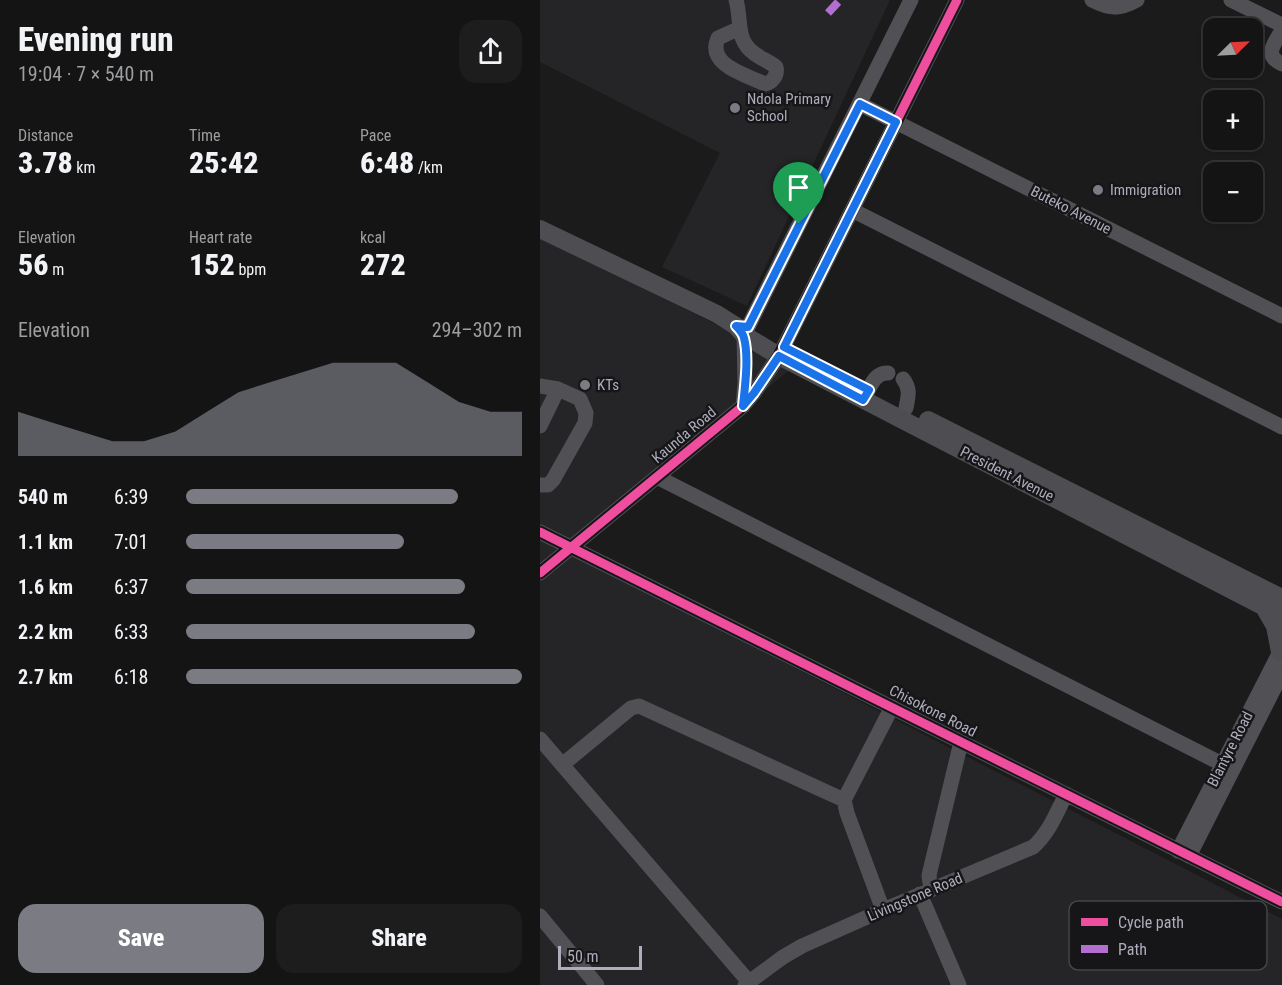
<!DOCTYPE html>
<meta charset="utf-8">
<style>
:root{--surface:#141415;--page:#1d1d1e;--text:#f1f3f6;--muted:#9d9ea0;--line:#333334;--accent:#7a7b83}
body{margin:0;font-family:"Roboto Condensed",sans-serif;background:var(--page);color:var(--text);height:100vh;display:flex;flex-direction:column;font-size:22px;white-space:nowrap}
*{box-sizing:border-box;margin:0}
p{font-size:20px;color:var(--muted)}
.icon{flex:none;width:33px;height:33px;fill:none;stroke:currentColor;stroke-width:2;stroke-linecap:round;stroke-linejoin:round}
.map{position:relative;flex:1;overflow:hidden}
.side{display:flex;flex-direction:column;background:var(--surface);width:540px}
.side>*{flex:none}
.needle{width:39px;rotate:66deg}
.fabs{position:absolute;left:663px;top:18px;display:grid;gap:12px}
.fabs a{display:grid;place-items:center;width:60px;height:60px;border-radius:12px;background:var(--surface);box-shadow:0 2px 4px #0004,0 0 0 2px var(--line);font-size:30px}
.scale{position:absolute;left:18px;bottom:15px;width:84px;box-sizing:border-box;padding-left:6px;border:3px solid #adaebb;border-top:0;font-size:16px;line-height:21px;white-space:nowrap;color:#adaebb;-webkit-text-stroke:4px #161518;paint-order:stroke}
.pin{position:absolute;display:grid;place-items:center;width:51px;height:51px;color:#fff;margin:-62px -26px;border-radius:50% 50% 50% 0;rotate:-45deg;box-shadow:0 0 6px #0007}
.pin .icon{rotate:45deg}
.round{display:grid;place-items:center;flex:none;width:63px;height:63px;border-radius:18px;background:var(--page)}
.headline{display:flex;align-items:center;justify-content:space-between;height:102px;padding:0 18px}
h1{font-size:33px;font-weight:800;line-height:45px}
.figures{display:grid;grid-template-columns:repeat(3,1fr);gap:9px;height:102px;padding:6px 18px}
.figures div{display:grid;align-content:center}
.figures b{font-size:30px;font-weight:800}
.figures small{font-size:16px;font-weight:400}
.figures p{font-size:16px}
.chart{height:168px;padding:12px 18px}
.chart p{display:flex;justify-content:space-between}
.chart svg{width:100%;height:108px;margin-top:6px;fill:var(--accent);opacity:.7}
.cta{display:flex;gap:12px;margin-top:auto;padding:12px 18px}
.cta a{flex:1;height:69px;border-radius:18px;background:var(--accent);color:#fff;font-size:24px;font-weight:800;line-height:69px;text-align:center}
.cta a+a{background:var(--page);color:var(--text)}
ul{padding:0 18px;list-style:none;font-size:20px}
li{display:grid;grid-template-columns:96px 72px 1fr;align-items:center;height:45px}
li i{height:15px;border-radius:8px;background:var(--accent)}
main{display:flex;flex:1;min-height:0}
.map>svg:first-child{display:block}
.built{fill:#252528}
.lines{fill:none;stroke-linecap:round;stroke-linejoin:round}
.minor{stroke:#515155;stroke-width:15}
.major{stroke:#4e4e52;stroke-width:18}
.quiet{stroke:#b36fd0;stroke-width:8;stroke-dasharray:15 8;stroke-linecap:butt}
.cycleway-casing{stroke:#161518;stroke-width:13}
.cycleway{stroke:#ef4d9e;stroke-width:9}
.route-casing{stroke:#fff;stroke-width:12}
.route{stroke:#1a73e8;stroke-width:8}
.poi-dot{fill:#7a7b83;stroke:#161518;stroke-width:2}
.labels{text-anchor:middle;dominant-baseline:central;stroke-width:5;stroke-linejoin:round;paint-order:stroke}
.poi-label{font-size:15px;fill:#adaebb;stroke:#161518;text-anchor:start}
.street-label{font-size:15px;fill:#adaebb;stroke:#161518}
.key{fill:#161518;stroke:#434349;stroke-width:1.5}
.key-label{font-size:16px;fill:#adaebb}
</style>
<main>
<section class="side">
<div class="headline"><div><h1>Evening run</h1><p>19:04 · 7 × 540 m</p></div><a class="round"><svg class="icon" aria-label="share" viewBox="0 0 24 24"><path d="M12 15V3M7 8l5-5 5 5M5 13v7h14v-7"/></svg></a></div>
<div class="figures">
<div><p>Distance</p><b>3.78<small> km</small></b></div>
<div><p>Time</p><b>25:42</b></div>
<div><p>Pace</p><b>6:48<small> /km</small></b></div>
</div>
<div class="figures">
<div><p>Elevation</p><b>56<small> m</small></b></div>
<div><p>Heart rate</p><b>152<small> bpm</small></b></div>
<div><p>kcal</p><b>272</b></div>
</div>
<div class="chart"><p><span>Elevation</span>294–302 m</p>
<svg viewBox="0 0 160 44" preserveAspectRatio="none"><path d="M0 44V26L10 30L20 34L30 38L40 38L50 34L60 26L70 18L80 14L90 10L100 6L110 6L120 6L130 14L140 22L150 26L160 26V44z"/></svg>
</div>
<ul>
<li><b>540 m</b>6:39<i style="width:81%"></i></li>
<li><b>1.1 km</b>7:01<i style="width:65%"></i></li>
<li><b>1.6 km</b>6:37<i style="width:83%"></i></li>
<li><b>2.2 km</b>6:33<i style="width:86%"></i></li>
<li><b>2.7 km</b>6:18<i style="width:100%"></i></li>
</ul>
<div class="cta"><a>Save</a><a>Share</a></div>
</section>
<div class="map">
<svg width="742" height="985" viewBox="0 0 742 985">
<rect width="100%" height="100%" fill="#1b1b1c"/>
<path class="built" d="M 0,0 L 350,0 L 207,306 L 122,267 L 180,153 L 0,62 Z
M 0,237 L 256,364 L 34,554 L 742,919 L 742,985 L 0,985 Z"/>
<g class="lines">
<path class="minor" d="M 196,0 C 202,21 195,40 215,54 C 222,59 230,62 236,67 C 238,75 232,83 225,84 C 206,75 166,65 178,38 L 200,28
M 552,0 C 570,9 579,10 597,0
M 691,0 L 742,25
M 742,30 C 734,45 723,55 742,64
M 320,104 L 742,316
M 312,210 L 742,427
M 363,379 C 371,389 368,397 366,408
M 0,386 L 18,389 L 40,399 L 46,413 L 45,423 L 13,480 L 8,485 L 0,485
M 323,400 C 330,388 334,372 348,373
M 203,406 L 205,383 L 204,335 L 371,0
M 0,426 L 18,389
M 117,477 L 682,764
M 0,532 L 742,902
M 0,573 L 203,406 L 214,393 L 239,356 L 417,0
M 0,739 L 209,982
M 22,765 L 91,708 L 99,706 L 304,800
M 638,851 L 742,648
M 649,856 L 742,673
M 391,890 L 389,876 L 390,871 L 421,742
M 380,894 L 419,985
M 343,910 L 307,813 L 304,800 L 352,707
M 0,916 L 57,985
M 205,985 L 243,957 L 262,946 L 343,910 L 493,847 C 509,833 517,812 526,794"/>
<path class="major" d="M 0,229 L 177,314 L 196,326 L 204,335 L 239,356 L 742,616
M 388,420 L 742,598
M 724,607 L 735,626 L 740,652"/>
<path class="quiet" d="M 288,13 L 300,0"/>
<g class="cycleway-casing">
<path id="cycleway" d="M 0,532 L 742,902
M 0,573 L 203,406 L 214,393 L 239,356 L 417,0"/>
</g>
<use href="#cycleway" class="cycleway"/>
</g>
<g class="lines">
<g class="route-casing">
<path id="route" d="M 320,104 L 356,122 L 244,347 L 329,390 L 323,400 L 239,356 L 214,393 L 203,406 C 205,386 209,357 204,338 C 203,333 199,329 196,326 L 208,327 Z"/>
</g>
<use href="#route" class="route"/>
</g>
<g class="poi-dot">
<circle cx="195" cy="108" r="6"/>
<circle cx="558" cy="190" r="6"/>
<circle cx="45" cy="385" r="6"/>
</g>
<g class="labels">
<g class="poi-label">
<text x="207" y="99">Ndola Primary<tspan x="207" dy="17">School</tspan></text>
<text x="570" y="190">Immigration</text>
<text x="57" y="385">KTs</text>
</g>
<g class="street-label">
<text transform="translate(531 210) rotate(27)">Buteko Avenue</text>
<text transform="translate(144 435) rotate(-40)">Kaunda Road</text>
<text transform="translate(467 474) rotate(27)">President Avenue</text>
<text transform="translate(393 711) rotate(27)">Chisokone Road</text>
<text transform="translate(690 749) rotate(-63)">Blantyre Road</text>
<text transform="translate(375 897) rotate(-23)">Livingstone Road</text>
</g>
</g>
<rect x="529" y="901" width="198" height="69" rx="9" class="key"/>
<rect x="541" y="918" width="27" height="8" fill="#ef4d9e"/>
<rect x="541" y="945" width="27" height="8" fill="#b36fd0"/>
<g class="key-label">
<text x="578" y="928">Cycle path</text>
<text x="578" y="955">Path</text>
</g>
</svg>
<div class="fabs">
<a><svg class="needle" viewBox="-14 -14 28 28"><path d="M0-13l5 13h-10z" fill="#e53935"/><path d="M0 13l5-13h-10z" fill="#9d9ea0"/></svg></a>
<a>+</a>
<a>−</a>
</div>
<div class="scale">50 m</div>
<div class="pin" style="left:259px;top:224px;background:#1e9e55"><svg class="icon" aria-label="arrive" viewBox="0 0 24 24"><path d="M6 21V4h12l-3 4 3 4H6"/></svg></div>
</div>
</main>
